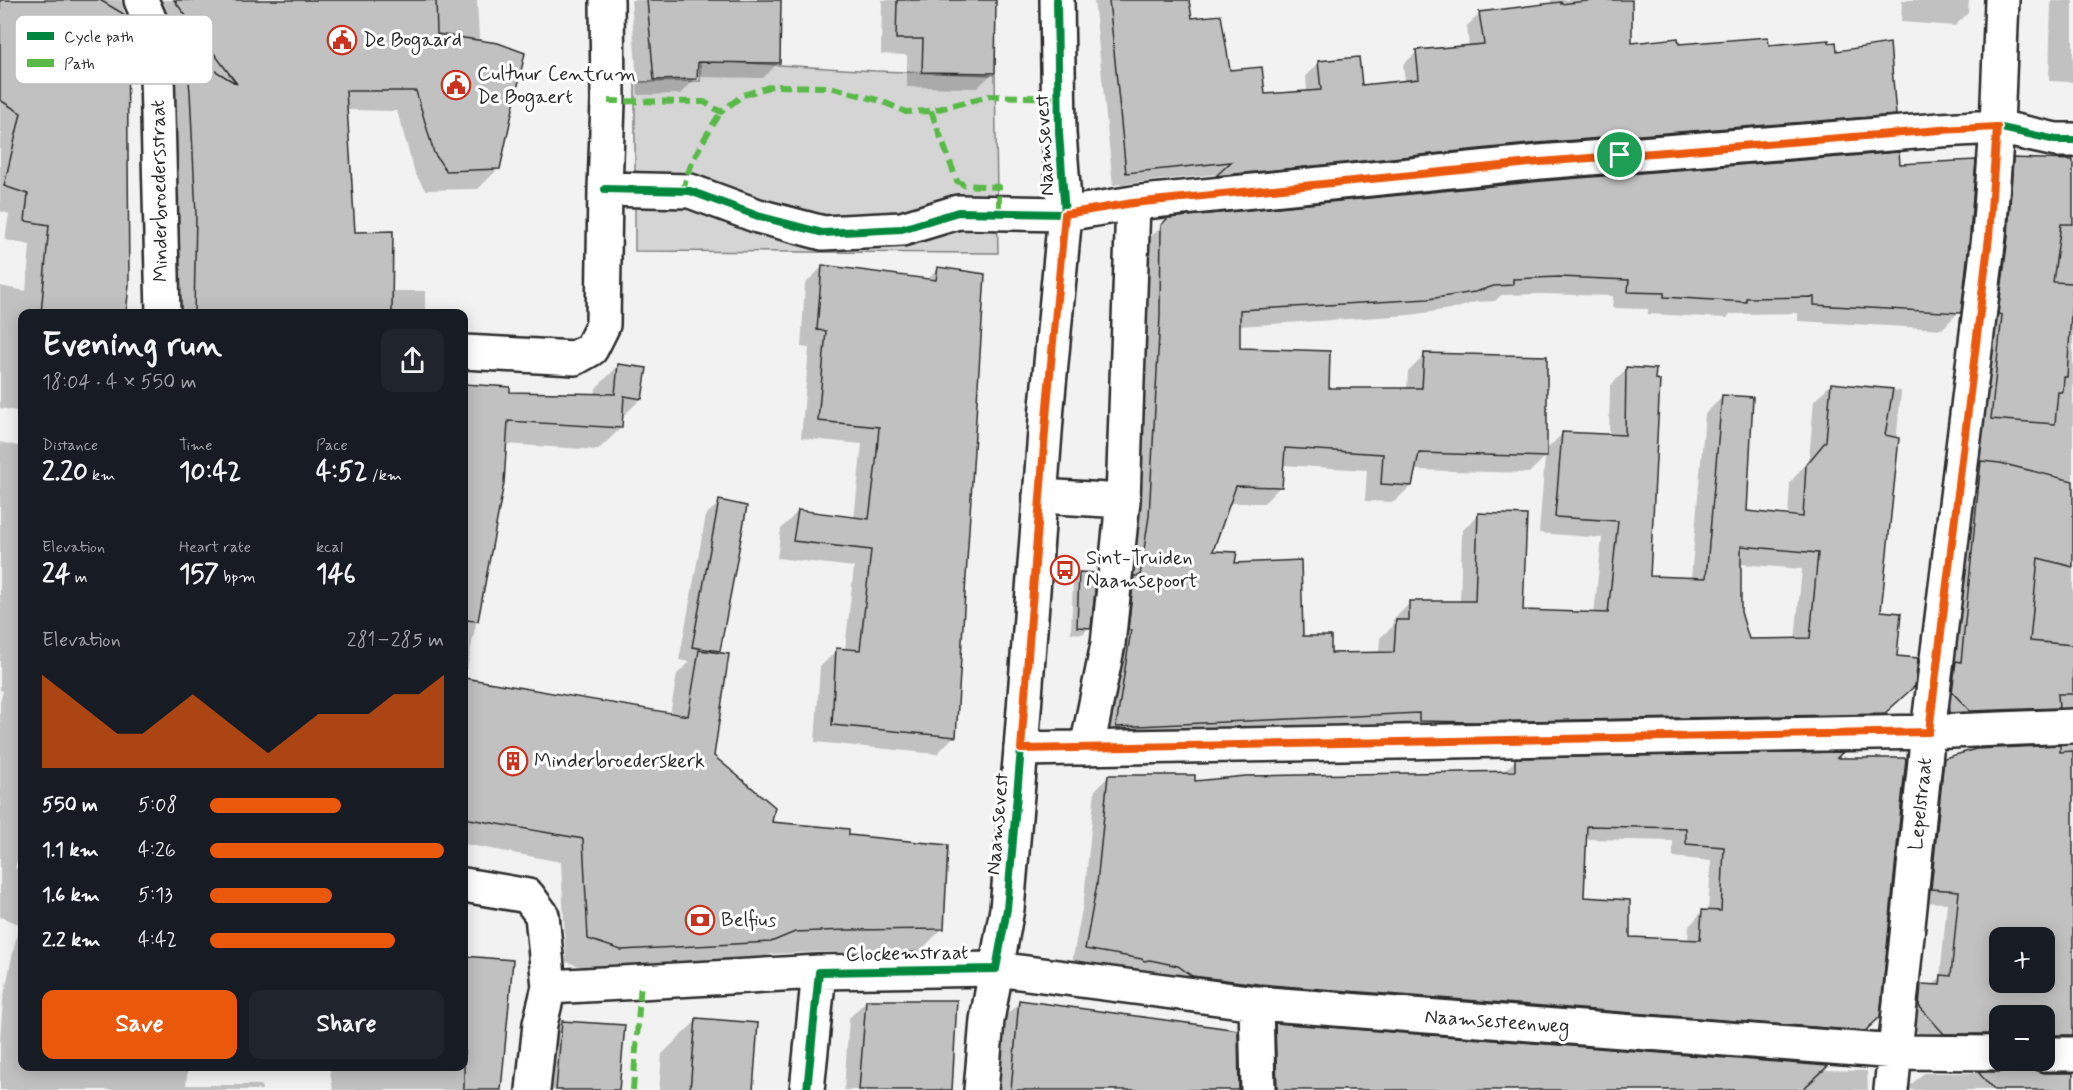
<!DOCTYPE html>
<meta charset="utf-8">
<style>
:root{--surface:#171b24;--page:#20242c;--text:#f1f3f6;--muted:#9ea1a6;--accent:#ea580c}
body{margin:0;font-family:Mynerve,sans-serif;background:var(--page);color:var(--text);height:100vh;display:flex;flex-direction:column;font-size:22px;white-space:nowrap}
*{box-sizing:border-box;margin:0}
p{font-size:20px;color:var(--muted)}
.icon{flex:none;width:33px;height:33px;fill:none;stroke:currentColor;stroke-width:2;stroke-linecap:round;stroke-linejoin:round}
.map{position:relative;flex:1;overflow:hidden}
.sheet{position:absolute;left:18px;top:309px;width:450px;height:762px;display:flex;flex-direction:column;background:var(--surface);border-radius:12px;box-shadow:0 3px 15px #0003}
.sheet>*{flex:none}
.fabs{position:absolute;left:1989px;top:927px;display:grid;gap:12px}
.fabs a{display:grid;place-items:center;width:66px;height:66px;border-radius:12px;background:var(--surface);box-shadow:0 3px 15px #0003;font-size:30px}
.pin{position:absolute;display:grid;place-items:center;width:51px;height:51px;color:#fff;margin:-26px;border:3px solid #fff;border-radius:50%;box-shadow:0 2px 6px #0007}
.round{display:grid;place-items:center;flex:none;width:63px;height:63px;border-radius:12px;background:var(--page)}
.headline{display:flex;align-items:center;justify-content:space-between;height:102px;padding:0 24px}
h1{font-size:33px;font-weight:700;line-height:45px}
.stats{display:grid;grid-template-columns:repeat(3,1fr);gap:9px;height:102px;padding:6px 24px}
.stats div{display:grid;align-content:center}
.stats b{font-size:26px;font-weight:700}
.stats small{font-size:16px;font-weight:400}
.stats p{font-size:16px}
.chart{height:168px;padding:12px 24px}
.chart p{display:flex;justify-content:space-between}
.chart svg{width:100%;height:108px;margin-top:6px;fill:var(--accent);opacity:.7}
.action{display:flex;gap:12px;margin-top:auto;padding:12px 24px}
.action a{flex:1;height:69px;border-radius:12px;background:var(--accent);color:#fff;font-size:24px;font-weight:700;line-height:69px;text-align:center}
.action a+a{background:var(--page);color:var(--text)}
ul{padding:0 24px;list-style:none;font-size:20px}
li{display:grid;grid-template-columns:96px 72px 1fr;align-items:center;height:45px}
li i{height:15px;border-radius:8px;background:var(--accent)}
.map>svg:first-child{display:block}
.green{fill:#d5d5d5;stroke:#808080;stroke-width:1.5}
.shadow{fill:#0003;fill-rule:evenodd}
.building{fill:#c1c1c1;stroke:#2b2b2b;stroke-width:1.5;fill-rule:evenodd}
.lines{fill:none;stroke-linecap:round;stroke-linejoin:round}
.minor-casing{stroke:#2b2b2b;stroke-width:38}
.tertiary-casing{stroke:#2b2b2b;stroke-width:38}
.minor{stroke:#fff;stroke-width:33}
.tertiary{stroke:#fff;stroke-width:33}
.quiet{stroke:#58b947;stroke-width:6;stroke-dasharray:12 6;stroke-linecap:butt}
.cycleway-casing{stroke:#fff;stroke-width:11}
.cycleway{stroke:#00873e;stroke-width:8}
.route-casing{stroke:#fff;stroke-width:12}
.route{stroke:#ea580c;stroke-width:8}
.labels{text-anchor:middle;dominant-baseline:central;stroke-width:6;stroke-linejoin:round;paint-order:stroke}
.poi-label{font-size:20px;fill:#2b2b2b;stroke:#fff;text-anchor:start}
.street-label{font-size:20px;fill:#2b2b2b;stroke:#fff}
.key{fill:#fff;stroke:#bfbfbf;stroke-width:1.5}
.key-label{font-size:16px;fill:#2b2b2b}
</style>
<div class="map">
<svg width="2073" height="1090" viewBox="0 0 2073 1090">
<rect width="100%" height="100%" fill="#f2f2f2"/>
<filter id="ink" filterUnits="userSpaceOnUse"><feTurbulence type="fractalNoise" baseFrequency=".0167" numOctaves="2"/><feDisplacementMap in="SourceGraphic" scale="12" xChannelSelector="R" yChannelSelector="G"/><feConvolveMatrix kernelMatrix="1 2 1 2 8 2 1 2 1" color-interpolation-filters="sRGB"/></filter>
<g filter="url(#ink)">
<path class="green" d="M 700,60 L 875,71 L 995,75 L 998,253 L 635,251 L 635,82 L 700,81 Z"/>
<path class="shadow" d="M 0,0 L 121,0 L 125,15 L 127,285 L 119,314 L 22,314 L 22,412 L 0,408 L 0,286 L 26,291 L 30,245 L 5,240 L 9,214 L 0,211 L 0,141 L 2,133 L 0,132 Z
M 139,0 L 477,0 L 479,39 L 524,54 L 498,169 L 478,189 L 425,190 L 415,173 L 397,111 L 346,110 L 353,233 L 391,291 L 425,291 L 425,314 L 175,314 Z
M 631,0 L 779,0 L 779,62 L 763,78 L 696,77 L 680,94 L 638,95 Z
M 882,0 L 994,0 L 993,73 L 977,88 L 907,87 L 907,55 L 881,54 Z
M 1094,0 L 1187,0 L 1191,19 L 1228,72 L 1264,96 L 1307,92 L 1306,76 L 1319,63 L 1361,87 L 1405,82 L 1403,65 L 1417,52 L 1469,47 L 1467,26 L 1480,13 L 1551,5 L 1551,0 L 1630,0 L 1630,44 L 1767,46 L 1835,53 L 1894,114 L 1881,127 L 1206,188 L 1219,174 L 1113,185 Z
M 1902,0 L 1969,0 L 1968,13 L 1955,26 L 1901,22 Z
M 2051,0 L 2073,0 L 2073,82 L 2049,81 Z
M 2014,160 L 2073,162 L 2073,726 L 1956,724 L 1939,706 L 2001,173 Z
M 1898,166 L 1959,312 L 1942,329 L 1798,321 L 1798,313 L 1731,314 L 1727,318 L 1648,314 L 1648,309 L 1612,308 L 1613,296 L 1542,294 L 1501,295 L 1495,301 L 1476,302 L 1457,308 L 1410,315 L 1238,326 L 1239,349 L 1327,389 L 1407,390 L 1408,372 L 1425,355 L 1546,450 L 1563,433 L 1609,436 L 1610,386 L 1627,369 L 1648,578 L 1691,579 L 1705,414 L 1722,397 L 1745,512 L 1788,517 L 1790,483 L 1809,459 L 1814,401 L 1831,384 L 1901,391 L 1880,613 L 1896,657 L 1896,703 L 1866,730 L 1100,743 L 1144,243 L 1162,226 ZM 1545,457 L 1539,533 L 1602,538 L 1594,614 L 1521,612 L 1479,514 L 1462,531 L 1460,602 L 1410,603 L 1393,620 L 1393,626 L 1380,638 L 1379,654 L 1329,655 L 1302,637 L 1234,564 L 1211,553 L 1229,503 L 1264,503 L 1281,486 L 1282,465 L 1367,470 L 1365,501 L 1394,502 L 1411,486 L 1414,470 L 1529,473 ZM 1739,564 L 1802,569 L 1795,640 L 1748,641 L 1739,612 Z
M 822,267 L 927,280 L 938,269 L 954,736 L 937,754 L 815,742 L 820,667 L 837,650 L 845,650 L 854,567 L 777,558 L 781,529 L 798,511 L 854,519 L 862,444 L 801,438 L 809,348 L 801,347 L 805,284 Z
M 619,365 L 641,399 L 621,418 L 621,428 L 598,450 L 505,444 L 503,483 L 465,680 L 670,715 L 677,674 L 690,662 L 679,660 L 706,515 L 720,502 L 719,650 L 715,654 L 712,756 L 771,823 L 847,837 L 942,929 L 920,951 L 823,952 L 771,954 L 748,964 L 600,972 L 566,962 L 561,862 L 464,844 L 464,385 L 508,388 L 508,393 L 595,395 L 596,388 Z
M 0,442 L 22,447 L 22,843 L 15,868 L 22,870 L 22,1066 L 188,1066 L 186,1085 L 261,1085 L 262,1090 L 0,1090 L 0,1039 L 3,1000 L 19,924 L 0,917 L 0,702 L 3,691 L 0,690 Z
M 1080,574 L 1089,627 L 1083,634 L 1071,633 L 1073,580 Z
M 2073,746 L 2073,1055 L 2044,1048 L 2044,1016 L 2000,1016 L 2000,1053 L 1930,1046 L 1906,1020 L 1908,999 L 1921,985 L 1932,986 L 1940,978 L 1947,903 L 1918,902 L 1931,772 L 1945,759 L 1976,750 ZM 2000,938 L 2044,938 L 2044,982 L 2000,982 Z
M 1516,760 L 1833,760 L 1878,1016 L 1850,1044 L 1244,997 L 1072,963 L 1084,898 L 1095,790 L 1109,776 L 1194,783 L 1503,772 ZM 1585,839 L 1673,841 L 1673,857 L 1711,861 L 1708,912 L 1702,912 L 1689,926 L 1688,941 L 1628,938 L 1582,899 Z
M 464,957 L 511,961 L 500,1090 L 333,1090 L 329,1066 L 464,1066 Z
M 866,1001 L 950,1090 L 844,1090 L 849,1018 Z
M 1020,1002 L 1238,1090 L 1000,1090 L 1006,1015 Z
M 697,1020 L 752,1090 L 659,1090 L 662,1054 Z
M 562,1022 L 618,1090 L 526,1090 L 528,1056 Z
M 1276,1025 L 1821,1070 L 1867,1071 L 1868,1090 L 1264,1090 L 1263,1038 Z
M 2004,1060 L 2025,1060 L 2033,1071 L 2043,1074 L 2073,1074 L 2073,1090 L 1905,1090 L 1924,1073 L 2000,1073 L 2005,1072 L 2006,1067 Z"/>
<path class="building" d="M 0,0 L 100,0 L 127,16 L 129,285 L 126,314 L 41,314 L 49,225 L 25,221 L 28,194 L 4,186 L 21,113 L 0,100 Z
M 174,0 L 436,0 L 437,34 L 498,43 L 525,53 L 500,169 L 446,171 L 434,153 L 416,91 L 346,91 L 355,232 L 393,231 L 392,314 L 194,313 L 196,215 L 190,92 L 186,53 L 237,84 Z
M 647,0 L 781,0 L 780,63 L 698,62 L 697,79 L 654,80 Z
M 897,0 L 996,0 L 995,73 L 922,72 L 923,39 L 896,39 Z
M 1109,0 L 1189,0 L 1192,18 L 1221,15 L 1230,70 L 1262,67 L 1265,94 L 1321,90 L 1318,61 L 1359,57 L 1362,85 L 1419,79 L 1416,50 L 1484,44 L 1479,12 L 1561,2 L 1561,4 L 1596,0 L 1632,0 L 1632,43 L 1678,38 L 1679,44 L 1768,37 L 1769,45 L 1829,40 L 1829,43 L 1836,42 L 1837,51 L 1890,43 L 1896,115 L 1538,143 L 1216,176 L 1231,162 L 1126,173 Z
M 1899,152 L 1900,164 L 1976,160 L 1970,234 L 1961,313 L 1814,305 L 1814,297 L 1746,298 L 1746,302 L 1664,297 L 1664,293 L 1628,292 L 1629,280 L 1559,277 L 1513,279 L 1513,285 L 1494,286 L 1475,292 L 1428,299 L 1240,310 L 1240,348 L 1330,351 L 1329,388 L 1422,388 L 1424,353 L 1547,356 L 1547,457 L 1419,453 L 1412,486 L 1381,484 L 1383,454 L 1285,448 L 1282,487 L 1236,486 L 1213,551 L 1237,552 L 1235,563 L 1301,560 L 1303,636 L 1331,636 L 1331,653 L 1394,652 L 1396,620 L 1409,620 L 1409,601 L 1475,601 L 1478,513 L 1527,515 L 1523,610 L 1608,613 L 1618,521 L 1555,517 L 1562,432 L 1625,435 L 1626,367 L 1656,369 L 1655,379 L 1660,380 L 1650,576 L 1706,578 L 1722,395 L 1753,397 L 1747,511 L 1803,517 L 1806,465 L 1826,441 L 1831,383 L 1893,389 L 1885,435 L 1899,438 L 1881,611 L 1901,613 L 1897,656 L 1918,658 L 1915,686 L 1884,714 L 1475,722 L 1419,721 L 1419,713 L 1116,727 L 1131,630 L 1128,630 L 1134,576 L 1140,576 L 1149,516 L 1160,317 L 1161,225 L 1168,218 L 1542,181 ZM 1741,546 L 1818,553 L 1810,638 L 1749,639 L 1741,612 Z
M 2013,158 L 2073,160 L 2073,224 L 2061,224 L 2053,282 L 2073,283 L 2067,377 L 2064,377 L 2063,392 L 2058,392 L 2055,424 L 1991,419 L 2002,315 L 1998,314 L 2008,237 Z
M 822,265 L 936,280 L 938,267 L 985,274 L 956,737 L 832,725 L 836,648 L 860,650 L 871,550 L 793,541 L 798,510 L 869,519 L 876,463 L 879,427 L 818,421 L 826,331 L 817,330 Z
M 618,364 L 647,368 L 642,399 L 624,396 L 622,428 L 508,421 L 504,483 L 478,621 L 464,620 L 464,384 L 510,387 L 510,392 L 615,394 Z
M 1981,461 L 2000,463 L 2073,481 L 2073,567 L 2038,558 L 2030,641 L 2073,645 L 2073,694 L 2058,694 L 2059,708 L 1970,711 L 1952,692 L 1956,661 L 1961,662 Z
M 719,500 L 747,506 L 720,651 L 692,647 Z
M 1079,572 L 1097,573 L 1091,628 L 1077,627 Z
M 699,650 L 729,654 L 714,756 L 775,807 L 772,822 L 849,829 L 849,835 L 948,845 L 944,929 L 847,930 L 795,932 L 771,942 L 621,950 L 588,939 L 583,839 L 464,818 L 464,678 L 688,716 Z
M 2060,745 L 2060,752 L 2073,751 L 2073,1035 L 2044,1035 L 2044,1016 L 2000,1016 L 2000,1034 L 1944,1034 L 1919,1006 L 1921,984 L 1940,985 L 1941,975 L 1951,976 L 1959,891 L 1931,889 L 1944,758 L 1976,749 ZM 2000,938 L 2044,938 L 2044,982 L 2000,982 Z
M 1843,752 L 1837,758 L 1906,758 L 1880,1017 L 1865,1031 L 1258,984 L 1192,976 L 1178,966 L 1150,960 L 1144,961 L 1142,959 L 1085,949 L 1097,884 L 1108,775 L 1195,775 L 1195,781 L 1246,776 L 1515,771 L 1515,758 ZM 1587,826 L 1686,828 L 1686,844 L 1724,847 L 1721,911 L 1702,910 L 1700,940 L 1630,937 L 1630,900 L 1584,897 Z
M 464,956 L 513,960 L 501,1090 L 464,1090 Z
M 866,1000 L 957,1000 L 952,1090 L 859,1090 Z
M 1019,1000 L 1238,1030 L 1239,1090 L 1011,1090 Z
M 696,1018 L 758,1023 L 753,1090 L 690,1090 Z
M 562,1021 L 625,1025 L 619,1090 L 556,1090 Z
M 1275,1023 L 1828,1066 L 1802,1090 L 1277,1090 Z
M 2017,1060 L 2027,1060 L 2034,1070 L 2043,1073 L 2073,1073 L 2073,1090 L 1994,1090 L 1978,1072 L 2000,1072 L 2009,1070 Z"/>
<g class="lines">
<g class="minor-casing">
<path id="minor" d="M 141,0 L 156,35 L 163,314
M 605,189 L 690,191 L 758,216 L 823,233 L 902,229 L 958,212 L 1065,214 L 1133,203 L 1540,162 L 1940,130 L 1997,127 L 2056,140 L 2073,140
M 464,352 L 575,358 L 591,349 L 603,325 L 605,189 L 608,101 L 607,0
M 1040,496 L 1123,501
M 1087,748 L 1108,644 L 1123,501 L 1133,203
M 1021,749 L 1928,732 L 2073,726
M 464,885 L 528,896 L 542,915 L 549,987
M 1256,1003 L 1258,1090
M 2044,1054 L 2073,1054
M 533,1090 L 540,1024 L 549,987 L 819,972 L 996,969 L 1256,1003 L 1896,1052 L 2000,1053
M 807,1090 L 819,972
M 1891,1090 L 1928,732 L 1989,236 L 1997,127 L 2002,0"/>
</g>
<g class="tertiary-casing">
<path id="tertiary" d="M 981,1090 L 987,1020 L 1007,909 L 1021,749 L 1047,406 L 1065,214 L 1059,133 L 1057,0"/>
</g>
<use href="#minor" class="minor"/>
<use href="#tertiary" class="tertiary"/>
<path class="quiet" d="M 608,101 L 704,102 L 721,112 L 743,95 L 772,86 L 830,87 L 881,101 L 906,112 L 931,111 L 989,96 L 1058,98
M 931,111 L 957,181 L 964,185 L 999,187 L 999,212
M 683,191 C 689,162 705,137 721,112
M 633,1090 L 641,982"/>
<g class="cycleway-casing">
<path id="cycleway" d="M 605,189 L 690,191 L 758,216 L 823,233 L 902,229 L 958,212 L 1065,214 L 1133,203 L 1540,162 L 1940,130 L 1997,127 L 2056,140 L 2073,140
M 807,1090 L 819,972 L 996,969 L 1007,909 L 1021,749 L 1047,406 L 1065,214 L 1059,133 L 1057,0"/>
</g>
<use href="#cycleway" class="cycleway"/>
</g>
</g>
<g class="lines" filter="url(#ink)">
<g class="route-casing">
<path id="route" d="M 1997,127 L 1989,237 L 1929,732 L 1021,749 L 1047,406 L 1065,214 L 1133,203 L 1540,162 L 1940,130 Z"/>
</g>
<use href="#route" class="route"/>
</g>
<defs>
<g id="civic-ring" transform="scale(1.5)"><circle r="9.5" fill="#fff" stroke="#c8321e" stroke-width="1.5"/><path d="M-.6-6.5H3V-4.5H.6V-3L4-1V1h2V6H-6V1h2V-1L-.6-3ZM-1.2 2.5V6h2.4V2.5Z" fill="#c8321e"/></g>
<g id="bus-ring" transform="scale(1.5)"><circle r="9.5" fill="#fff" stroke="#c8321e" stroke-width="1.5"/><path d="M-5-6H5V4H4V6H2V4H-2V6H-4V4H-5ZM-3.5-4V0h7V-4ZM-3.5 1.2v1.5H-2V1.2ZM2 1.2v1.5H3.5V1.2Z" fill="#c8321e"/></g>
<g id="building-ring" transform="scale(1.5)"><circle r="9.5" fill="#fff" stroke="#c8321e" stroke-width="1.5"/><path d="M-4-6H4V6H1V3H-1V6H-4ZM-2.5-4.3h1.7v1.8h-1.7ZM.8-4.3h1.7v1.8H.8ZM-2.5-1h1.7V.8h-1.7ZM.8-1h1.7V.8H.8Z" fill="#c8321e"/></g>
<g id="bank-ring" transform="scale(1.5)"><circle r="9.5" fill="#fff" stroke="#c8321e" stroke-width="1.5"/><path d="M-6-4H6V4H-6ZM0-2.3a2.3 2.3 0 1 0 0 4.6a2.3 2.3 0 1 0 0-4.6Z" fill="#c8321e"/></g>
</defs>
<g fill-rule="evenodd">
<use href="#civic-ring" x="342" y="40"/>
<use href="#civic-ring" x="456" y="85"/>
<use href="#bus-ring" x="1065" y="570"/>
<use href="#building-ring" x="513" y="761"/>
<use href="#bank-ring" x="700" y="920"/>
</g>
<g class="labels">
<g class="poi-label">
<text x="363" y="40">De Bogaard</text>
<text x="477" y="74">Cultuur Centrum<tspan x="477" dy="23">De Bogaert</tspan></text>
<text x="1086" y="558">Sint-Truiden<tspan x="1086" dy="23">Naamsepoort</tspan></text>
<text x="534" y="761">Minderbroederskerk</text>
<text x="721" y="920">Belfius</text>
</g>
<g class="street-label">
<text transform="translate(1045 145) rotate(-93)">Naamsevest</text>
<text transform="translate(160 191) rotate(-91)">Minderbroedersstraat</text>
<text transform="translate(1921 804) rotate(-84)">Lepelstraat</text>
<text transform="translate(998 824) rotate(-85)">Naamsevest</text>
<text transform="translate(907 954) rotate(-1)">Clockemstraat</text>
<text transform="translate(1497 1022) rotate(4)">Naamsesteenweg</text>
</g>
</g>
<rect x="15" y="15" width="198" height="69" rx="9" class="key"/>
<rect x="27" y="32" width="27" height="8" fill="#00873e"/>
<rect x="27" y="59" width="27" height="8" fill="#58b947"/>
<g class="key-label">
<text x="64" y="42">Cycle path</text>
<text x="64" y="69">Path</text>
</g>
</svg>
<div class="fabs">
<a>+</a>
<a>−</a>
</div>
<div class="pin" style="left:1620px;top:155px;background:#1e9e55"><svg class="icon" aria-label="arrive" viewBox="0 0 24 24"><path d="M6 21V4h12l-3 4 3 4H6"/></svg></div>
<section class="sheet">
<div class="headline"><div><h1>Evening run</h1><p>18:04 · 4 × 550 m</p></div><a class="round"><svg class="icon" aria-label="share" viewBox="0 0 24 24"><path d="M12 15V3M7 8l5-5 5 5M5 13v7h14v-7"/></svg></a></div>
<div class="stats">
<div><p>Distance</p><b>2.20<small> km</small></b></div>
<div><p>Time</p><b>10:42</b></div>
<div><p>Pace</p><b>4:52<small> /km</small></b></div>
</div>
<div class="stats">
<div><p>Elevation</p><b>24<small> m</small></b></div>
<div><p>Heart rate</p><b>157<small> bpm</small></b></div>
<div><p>kcal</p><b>146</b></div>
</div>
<div class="chart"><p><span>Elevation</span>281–285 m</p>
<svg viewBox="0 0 160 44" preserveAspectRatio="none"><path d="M0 44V6L10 14L20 22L30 30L40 30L50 22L60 14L70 22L80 30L90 38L100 30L110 22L120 22L130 22L140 14L150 14L160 6V44z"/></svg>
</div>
<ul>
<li><b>550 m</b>5:08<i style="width:56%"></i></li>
<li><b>1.1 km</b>4:26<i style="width:100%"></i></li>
<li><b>1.6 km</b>5:13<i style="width:52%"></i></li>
<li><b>2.2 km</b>4:42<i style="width:79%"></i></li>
</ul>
<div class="action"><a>Save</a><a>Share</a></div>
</section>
</div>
